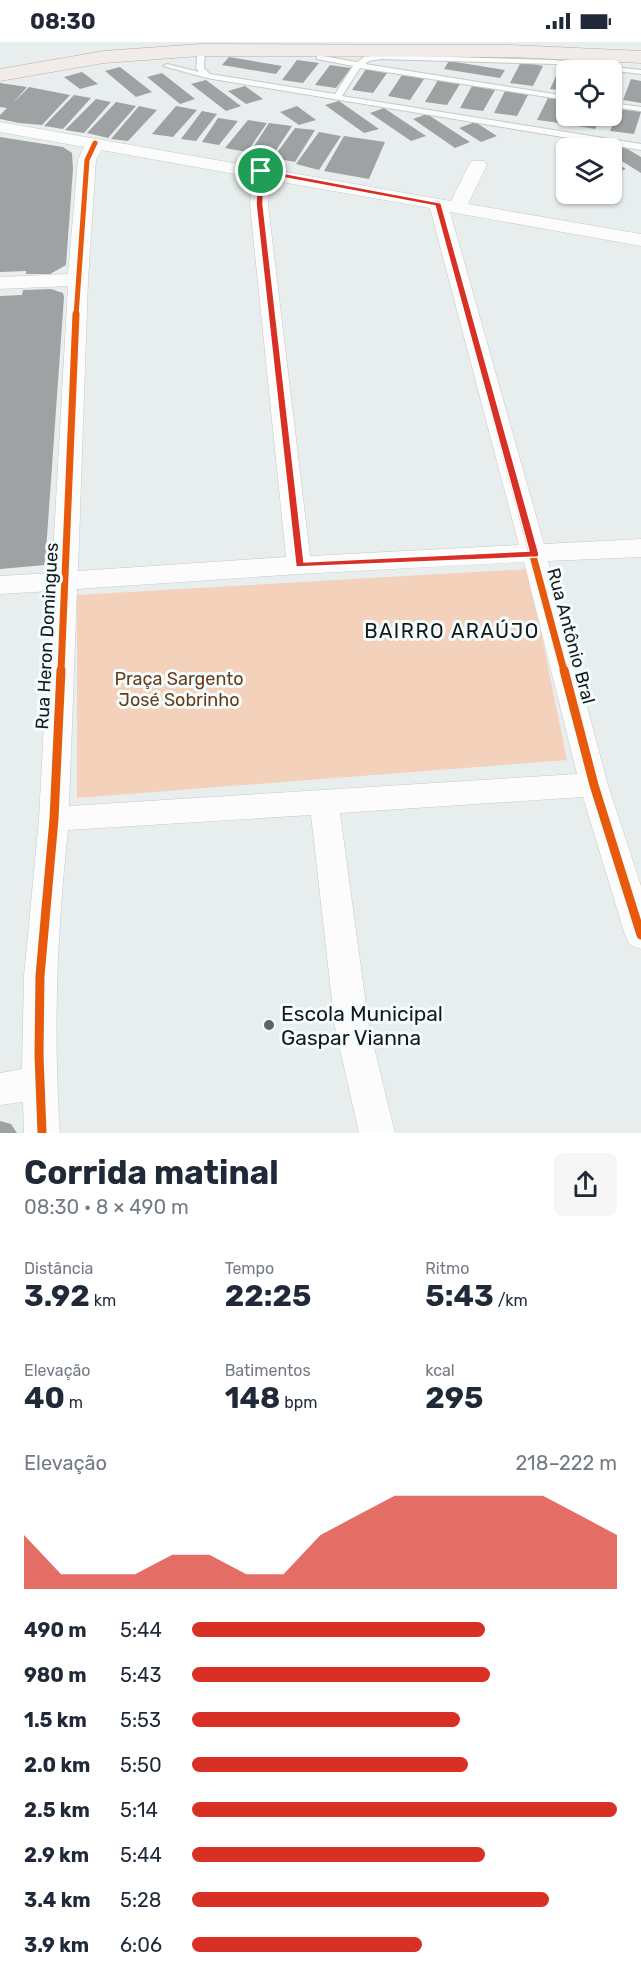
<!DOCTYPE html>
<html lang="pt">
<meta charset="utf-8">
<style>
:root{--surface:#fff;--page:#f6f6f7;--text:#1f2937;--muted:#747a83;--accent:#d93025}
body{margin:0;font-family:Rubik,sans-serif;background:var(--page);color:var(--text);height:100vh;display:flex;flex-direction:column;font-size:22px;white-space:nowrap}
*{box-sizing:border-box;margin:0}
p{font-size:20px;color:var(--muted)}
.icon{flex:none;width:33px;height:33px;fill:none;stroke:currentColor;stroke-width:2;stroke-linecap:round;stroke-linejoin:round}
.map{position:relative;height:1091px;overflow:hidden}
.drawer{display:flex;flex-direction:column;background:var(--surface);flex:1}
.drawer>*{flex:none}
.buttons{position:absolute;left:556px;top:18px;display:grid;gap:12px}
.buttons a{display:grid;place-items:center;width:66px;height:66px;border-radius:9px;background:var(--surface);box-shadow:0 2px 4px #0004;font-size:30px}
.pin{position:absolute;display:grid;place-items:center;width:51px;height:51px;color:#fff;margin:-26px;border:3px solid #fff;border-radius:50%;box-shadow:0 2px 6px #0007}
.round{display:grid;place-items:center;flex:none;width:63px;height:63px;border-radius:9px;background:var(--page)}
.head{display:flex;align-items:center;justify-content:space-between;height:102px;padding:0 24px}
h1{font-size:33px;font-weight:700;line-height:45px}
.stats{display:grid;grid-template-columns:repeat(3,1fr);gap:9px;height:102px;padding:6px 24px}
.stats div{display:grid;align-content:center}
.stats b{font-size:30px;font-weight:700}
.stats small{font-size:16px;font-weight:400}
.stats p{font-size:16px}
.chart{height:168px;padding:12px 24px}
.chart p{display:flex;justify-content:space-between}
.chart svg{width:100%;height:108px;margin-top:6px;fill:var(--accent);opacity:.7}
ul{padding:0 24px;list-style:none;font-size:20px}
li{display:grid;grid-template-columns:96px 72px 1fr;align-items:center;height:45px}
li i{height:15px;border-radius:8px;background:var(--accent)}
.status{display:flex;justify-content:space-between;align-items:center;height:42px;padding:0 30px;background:var(--surface);direction:ltr}
.status svg{height:16px;fill:currentColor}
.map>svg:first-child{display:block}
.green{fill:#f4d1ba}
.building{fill:#9ea2a2}
.lines{fill:none;stroke-linecap:round;stroke-linejoin:round}
.lane-casing{stroke:#c5c9c9;stroke-width:2}
.street-casing{stroke:#c5c9c9;stroke-width:1}
.primary-casing{stroke:#b7afa8;stroke-width:1}
.lane{fill:#fcfcfc;fill-rule:evenodd}
.street{fill:#fcfcfc;fill-rule:evenodd}
.primary{fill:#f1ece9;fill-rule:evenodd}
.cycleway-far2-casing{stroke:#f4fdfd;stroke-width:8}
.cycleway-far1-casing{stroke:#f4fdfd;stroke-width:10}
.cycleway-casing{stroke:#f4fdfd;stroke-width:13}
.cycleway-far2{stroke:#e8590c;stroke-width:5}
.cycleway-far1{stroke:#e8590c;stroke-width:7}
.cycleway{stroke:#e8590c;stroke-width:9}
.route{fill:#d93025;stroke:#fff;stroke-width:1.5;fill-rule:evenodd}
.poi-dot{fill:#606363;stroke:#f4fdfd;stroke-width:2}
.labels{text-anchor:middle;dominant-baseline:central;stroke-width:6;stroke-linejoin:round;paint-order:stroke}
.street-label{font-size:18px;fill:#161919;stroke:#f4fdfd}
.park-label{font-size:18px;fill:#6d3a17;stroke:#f4fdfd}
.neighbourhood-label{font-size:20px;letter-spacing:1.5px;fill:#161919;stroke:#f4fdfd}
.near-poi-label{font-size:21px;fill:#161919;stroke:#f4fdfd;text-anchor:start}
</style>
<div class="status"><b>08:30</b><svg viewBox="0 0 49 12"><path d="M0 12V9h3v3zM5 12V6h3v6zM10 12V3h3v9zM15 12V0h3v12zM26 1h20v11H26zM47 4h2v5h-2z"/></svg></div>
<div class="map">
<svg width="641" height="1091" viewBox="0 0 641 1091">
<rect width="100%" height="100%" fill="#e8eded"/>
<path class="green" d="M 528,527 L 567,718 L 77,756 L 77,553 Z"/>
<path class="building" d="M 229,15 L 282,24 L 276,32 L 222,23 Z
M 297,18 L 319,21 L 303,41 L 282,38 Z
M 449,19 L 505,28 L 500,36 L 444,27 Z
M 521,20 L 543,24 L 533,44 L 510,41 Z
M 330,23 L 351,26 L 336,46 L 315,43 Z
M 120,25 L 152,50 L 136,55 L 105,29 Z
M 560,26 L 567,27 L 567,49 L 550,47 Z
M 366,27 L 387,31 L 373,51 L 352,48 Z
M 82,30 L 98,42 L 80,47 L 64,35 Z
M 162,31 L 195,57 L 180,62 L 147,35 Z
M 402,33 L 424,37 L 410,58 L 388,54 Z
M 631,37 L 641,39 L 641,61 L 623,58 Z
M 206,38 L 241,64 L 226,69 L 191,42 Z
M 438,38 L 460,42 L 447,63 L 425,60 Z
M 0,41 L 27,45 L 12,62 L 29,45 L 70,53 L 42,83 L 19,81 L 0,77 L 0,73 L 7,66 L 0,65 Z
M 245,44 L 263,57 L 246,62 L 228,49 Z
M 472,44 L 495,48 L 483,69 L 460,66 Z
M 505,49 L 528,53 L 517,74 L 494,71 Z
M 74,53 L 91,56 L 63,87 L 44,84 Z
M 548,56 L 567,59 L 567,67 L 560,81 L 537,78 Z
M 96,57 L 111,60 L 84,91 L 65,88 Z
M 339,59 L 379,87 L 364,91 L 325,63 Z
M 116,60 L 136,64 L 108,96 L 87,91 Z
M 139,64 L 157,68 L 128,99 L 111,97 Z
M 176,64 L 197,68 L 173,95 L 152,92 Z
M 297,64 L 316,78 L 299,83 L 280,70 Z
M 384,66 L 426,94 L 411,99 L 370,71 Z
M 619,67 L 641,70 L 634,92 L 610,89 Z
M 202,69 L 217,72 L 196,99 L 181,97 Z
M 427,72 L 470,100 L 455,106 L 413,77 Z
M 576,74 L 601,74 L 595,87 L 572,83 Z
M 218,76 L 238,79 L 219,103 L 202,100 Z
M 248,78 L 267,81 L 247,110 L 225,106 Z
M 475,80 L 497,94 L 481,100 L 459,86 Z
M 269,81 L 292,84 L 271,116 L 249,112 Z
M 295,86 L 315,88 L 295,120 L 273,116 Z
M 319,90 L 341,94 L 319,128 L 296,122 Z
M 344,94 L 385,100 L 369,137 L 324,129 Z
M 0,95 L 63,105 L 72,111 L 73,127 L 66,223 L 50,232 L 26,232 L 26,229 L 0,230 Z
M 575,96 L 592,106 L 567,106 L 559,101 Z
M 619,102 L 641,115 L 641,131 L 612,113 L 612,105 Z
M 612,119 L 626,127 L 612,132 Z
M 51,247 L 63,251 L 64,255 L 45,523 L 0,527 L 0,254 L 22,253 L 23,248 Z
M 0,1079 L 11,1082 L 17,1091 L 0,1091 Z"/>
<g class="lines">
<g class="lane-casing">
<path id="lane" d="M 198,6 L 205,8 L 204,26 L 210,32 L 335,52 L 353,24 L 317,17 L 317,13 L 357,20 L 364,15 L 381,13 L 554,18 L 641,28 L 641,32 L 554,22 L 381,17 L 369,19 L 365,22 L 567,54 L 567,58 L 360,26 L 342,54 L 641,102 L 641,108 L 207,36 L 163,24 L 167,22 L 199,30 L 196,26 Z
M 612,61 L 641,65 L 641,69 L 612,65 Z"/>
</g>
<g class="street-casing">
<path id="street" d="M 0,80 L 256,125 L 261,124 L 269,127 L 451,159 L 469,123 L 472,119 L 484,119 L 487,123 L 468,162 L 641,192 L 641,204 L 450,170 L 544,502 L 641,497 L 641,515 L 548,519 L 608,743 L 641,844 L 641,907 L 630,903 L 625,893 L 583,755 L 340,771 L 369,985 L 395,1091 L 359,1091 L 335,985 L 311,773 L 68,788 C 57,889 53,990 60,1091 L 24,1091 L 23,1060 L 0,1063 L 0,1031 L 22,1027 L 24,934 L 39,777 L 51,549 L 0,552 L 0,534 L 52,531 L 68,244 L 0,247 L 0,235 L 68,232 L 78,118 L 84,105 L 0,90 ZM 101,108 L 252,135 L 250,163 L 286,515 L 78,529 L 88,238 L 96,118 ZM 270,138 L 430,166 L 519,503 L 310,514 L 268,163 ZM 524,520 L 577,732 L 69,764 L 77,547 L 299,532 Z"/>
</g>
<g class="primary-casing">
<path id="primary" d="M 201,2 L 511,3 L 641,9 L 641,21 L 511,15 L 201,14 L 104,21 L 0,39 L 0,27 L 104,9 Z"/>
</g>
<use href="#lane" class="lane"/>
<use href="#street" class="street"/>
<use href="#primary" class="primary"/>
<g class="cycleway-far2-casing">
<path id="cycleway-far2" d="M 438,162 L 469,274
M 76,274 L 87,118 L 95,101"/>
</g>
<g class="cycleway-far1-casing">
<path id="cycleway-far1" d="M 468,272 L 564,629
M 61,629 L 76,272"/>
</g>
<g class="cycleway-casing">
<path id="cycleway" d="M 564,628 L 594,743 L 641,893
M 42,1091 L 39,1013 L 40,934 L 54,777 L 61,628"/>
</g>
<use href="#cycleway-far2" class="cycleway-far2"/>
<use href="#cycleway-far1" class="cycleway-far1"/>
<use href="#cycleway" class="cycleway"/>
</g>
<path class="route" d="M 261,127 L 441,161 L 539,512 L 538,515 L 296,525 L 256,162 L 258,129 ZM 264,132 L 435,164 L 529,509 L 304,520 L 263,162 Z"/>
<circle class="poi-dot" cx="269" cy="983" r="6"/>
<g class="labels">
<g class="street-label">
<text transform="translate(47 594) rotate(-87)">Rua Heron Domingues</text>
<text transform="translate(571 594) rotate(75)">Rua Antônio Bral</text>
</g>
<g class="park-label">
<text x="179" y="637">Praça Sargento<tspan x="179" dy="21">José Sobrinho</tspan></text>
</g>
<g class="neighbourhood-label">
<text x="452" y="589">BAIRRO ARAÚJO</text>
</g>
<g class="near-poi-label">
<text x="281" y="971">Escola Municipal<tspan x="281" dy="24">Gaspar Vianna</tspan></text>
</g>
</g>
</svg>
<div class="buttons">
<a><svg class="icon" aria-label="locate" viewBox="0 0 24 24"><circle cx="12" cy="12" r="6"/><path d="M12 2v4M12 18v4M2 12h4M18 12h4"/></svg></a>
<a><svg class="icon" aria-label="layers" viewBox="0 0 24 24"><path d="M12 4l9 5-9 5-9-5zM3 14l9 5 9-5"/></svg></a>
</div>
<div class="pin" style="left:261px;top:129px;background:#1e9e55"><svg class="icon" aria-label="arrive" viewBox="0 0 24 24"><path d="M6 21V4h12l-3 4 3 4H6"/></svg></div>
</div>
<section class="drawer">
<div class="head"><div><h1>Corrida matinal</h1><p>08:30 · 8 × 490 m</p></div><a class="round"><svg class="icon" aria-label="share" viewBox="0 0 24 24"><path d="M12 15V3M7 8l5-5 5 5M5 13v7h14v-7"/></svg></a></div>
<div class="stats">
<div><p>Distância</p><b>3.92<small> km</small></b></div>
<div><p>Tempo</p><b>22:25</b></div>
<div><p>Ritmo</p><b>5:43<small> /km</small></b></div>
</div>
<div class="stats">
<div><p>Elevação</p><b>40<small> m</small></b></div>
<div><p>Batimentos</p><b>148<small> bpm</small></b></div>
<div><p>kcal</p><b>295</b></div>
</div>
<div class="chart"><p><span>Elevação</span>218–222 m</p>
<svg viewBox="0 0 160 44" preserveAspectRatio="none"><path d="M0 44V22L10 38L20 38L30 38L40 30L50 30L60 38L70 38L80 22L90 14L100 6L110 6L120 6L130 6L140 6L150 14L160 22V44z"/></svg>
</div>
<ul>
<li><b>490 m</b>5:44<i style="width:69%"></i></li>
<li><b>980 m</b>5:43<i style="width:70%"></i></li>
<li><b>1.5 km</b>5:53<i style="width:63%"></i></li>
<li><b>2.0 km</b>5:50<i style="width:65%"></i></li>
<li><b>2.5 km</b>5:14<i style="width:100%"></i></li>
<li><b>2.9 km</b>5:44<i style="width:69%"></i></li>
<li><b>3.4 km</b>5:28<i style="width:84%"></i></li>
<li><b>3.9 km</b>6:06<i style="width:54%"></i></li>
</ul>
</section>
